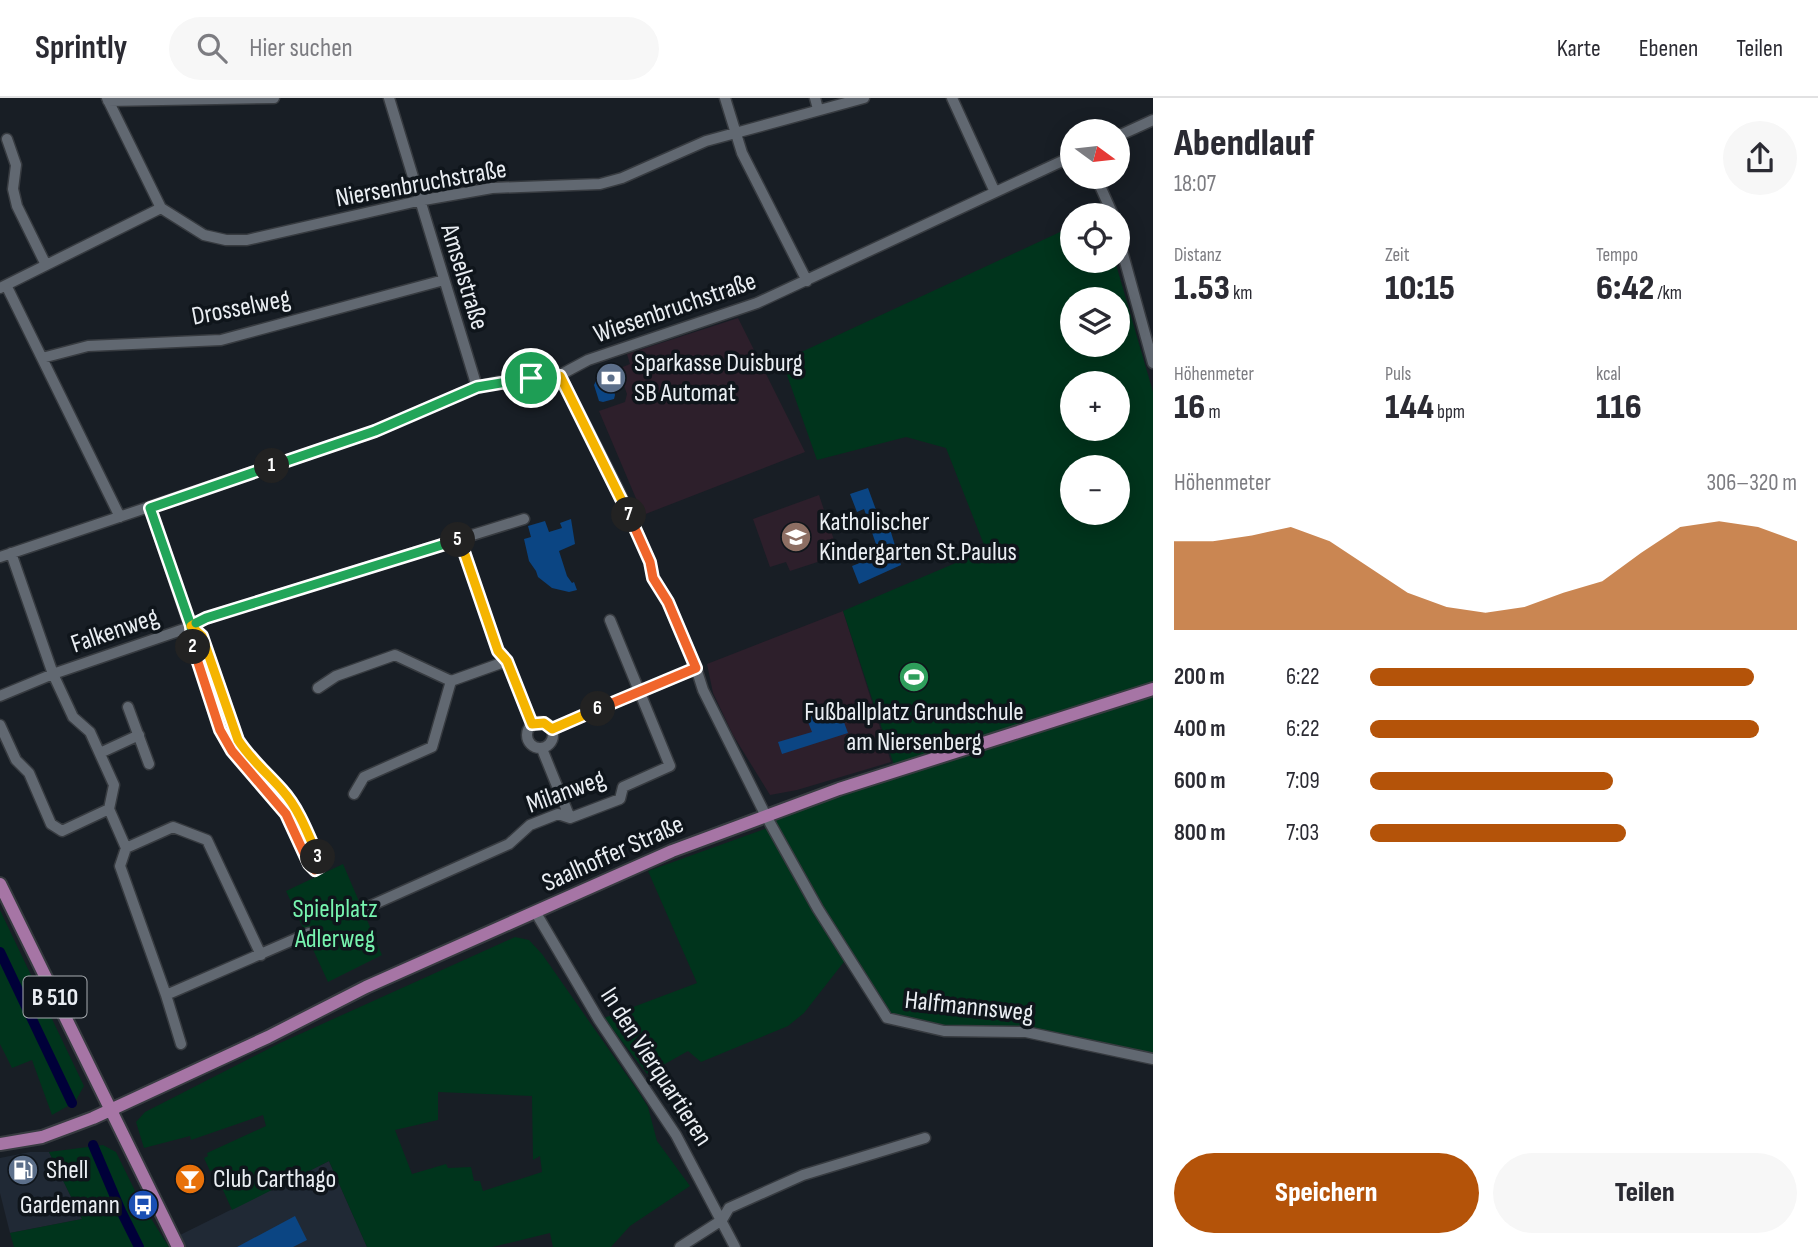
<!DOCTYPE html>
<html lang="de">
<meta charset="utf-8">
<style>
:root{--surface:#fff;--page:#f7f7f7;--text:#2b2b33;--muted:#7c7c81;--line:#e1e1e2;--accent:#b45309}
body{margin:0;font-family:"Sofia Sans Condensed",sans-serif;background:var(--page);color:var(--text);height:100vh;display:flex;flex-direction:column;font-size:26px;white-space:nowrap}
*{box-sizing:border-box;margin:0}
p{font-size:23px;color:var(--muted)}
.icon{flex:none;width:38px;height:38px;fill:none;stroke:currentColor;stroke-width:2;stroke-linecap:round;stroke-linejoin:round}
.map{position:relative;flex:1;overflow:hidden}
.details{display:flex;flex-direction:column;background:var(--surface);width:665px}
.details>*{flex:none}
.needle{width:46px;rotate:105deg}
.controls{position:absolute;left:1060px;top:21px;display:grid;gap:14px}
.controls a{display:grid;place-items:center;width:70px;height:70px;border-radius:50%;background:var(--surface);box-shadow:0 4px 18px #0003;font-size:35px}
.pin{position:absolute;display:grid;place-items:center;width:60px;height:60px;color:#fff;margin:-30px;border:4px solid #fff;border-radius:50%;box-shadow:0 2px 7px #0007}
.km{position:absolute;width:35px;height:35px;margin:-18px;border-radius:50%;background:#222;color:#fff;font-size:19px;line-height:35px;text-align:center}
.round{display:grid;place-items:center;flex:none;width:74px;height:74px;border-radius:37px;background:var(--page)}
.overview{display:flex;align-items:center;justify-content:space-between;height:119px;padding:0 21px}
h1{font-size:38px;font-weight:800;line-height:52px}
.figures{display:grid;grid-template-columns:repeat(3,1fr);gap:10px;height:119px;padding:7px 21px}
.figures div{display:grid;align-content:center}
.figures b{font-size:35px;font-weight:800}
.figures small{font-size:19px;font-weight:400}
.figures p{font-size:19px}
.chart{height:196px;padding:14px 21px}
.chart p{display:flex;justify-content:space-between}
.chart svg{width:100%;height:126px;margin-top:7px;fill:var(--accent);opacity:.7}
.primary-button{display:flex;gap:14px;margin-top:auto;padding:14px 21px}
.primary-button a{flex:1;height:80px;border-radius:42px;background:var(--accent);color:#fff;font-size:28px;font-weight:800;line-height:80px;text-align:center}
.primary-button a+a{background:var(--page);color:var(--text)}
ul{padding:0 21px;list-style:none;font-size:23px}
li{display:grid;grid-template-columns:112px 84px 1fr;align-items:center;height:52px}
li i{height:18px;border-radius:9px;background:var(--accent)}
header{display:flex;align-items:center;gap:42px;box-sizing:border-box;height:98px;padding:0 35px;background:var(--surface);border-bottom:2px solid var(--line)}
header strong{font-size:33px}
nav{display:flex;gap:38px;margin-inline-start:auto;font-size:24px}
.search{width:490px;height:63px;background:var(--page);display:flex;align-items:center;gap:18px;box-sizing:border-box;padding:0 24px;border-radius:38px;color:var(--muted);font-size:26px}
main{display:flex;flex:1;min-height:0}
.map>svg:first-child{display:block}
.built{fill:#202935}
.education{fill:#2d1f2b}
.green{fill:#00341c;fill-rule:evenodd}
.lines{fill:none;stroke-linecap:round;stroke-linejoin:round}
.canal{stroke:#000039;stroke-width:10}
.building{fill:#0b4583}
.minor-casing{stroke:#373b40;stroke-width:13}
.major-casing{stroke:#373b40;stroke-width:16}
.minor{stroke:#616871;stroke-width:10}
.major{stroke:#a675a5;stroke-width:12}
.split-1-casing{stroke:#fff;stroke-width:14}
.split-2-casing{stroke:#fff;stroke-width:14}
.split-3-casing{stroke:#fff;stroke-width:14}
.split-4-casing{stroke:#fff;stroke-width:14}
.split-5-casing{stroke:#fff;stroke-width:14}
.split-6-casing{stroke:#fff;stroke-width:14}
.split-7-casing{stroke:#fff;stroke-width:14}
.split-8-casing{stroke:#fff;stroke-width:14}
.split-1{stroke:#22a559;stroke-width:9}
.split-2{stroke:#22a559;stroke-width:9}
.split-3{stroke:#f0652b;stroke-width:9}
.split-4{stroke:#f5b400;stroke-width:9}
.split-5{stroke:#22a559;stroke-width:9}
.split-6{stroke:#f5b400;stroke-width:9}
.split-7{stroke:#f0652b;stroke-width:9}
.split-8{stroke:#f5b400;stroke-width:9}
.labels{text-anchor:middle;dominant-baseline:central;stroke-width:7;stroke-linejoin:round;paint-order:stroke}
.shield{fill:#0f151b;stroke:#a8adb2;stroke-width:2}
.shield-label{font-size:24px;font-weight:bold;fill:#eaeef3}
.street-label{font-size:26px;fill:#eaeef3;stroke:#0f151b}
.poi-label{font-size:26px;fill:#eaeef3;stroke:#0f151b;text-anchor:start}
.park-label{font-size:26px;fill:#77f4af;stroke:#0f151b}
</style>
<header>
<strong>Sprintly</strong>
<div class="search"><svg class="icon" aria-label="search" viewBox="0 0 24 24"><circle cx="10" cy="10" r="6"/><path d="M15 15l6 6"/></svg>Hier suchen</div>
<nav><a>Karte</a><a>Ebenen</a><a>Teilen</a></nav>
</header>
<main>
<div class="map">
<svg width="1153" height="1149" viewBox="0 0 1153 1149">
<rect width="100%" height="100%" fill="#181e25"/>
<path class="built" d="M 30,1054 L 49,1054 L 82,1121 L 10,1135 L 0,1095 L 0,1060 Z
M 329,1063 L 367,1149 L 178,1149 L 174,1140 Z"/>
<path class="education" d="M 738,220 L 805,354 L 643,417 L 599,313 L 625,304 L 627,296 L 618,271 L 630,266 L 627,256 Z
M 819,397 L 839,457 L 790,473 L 786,464 L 770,469 L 753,421 Z
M 843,513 L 891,664 L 797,692 L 770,697 L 733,637 L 713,595 L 707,566 Z"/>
<path class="green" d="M 1073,128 L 1073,163 L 1115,163 L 1153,294 L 1153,961 L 1022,933 L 945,933 L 883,919 L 847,860 L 804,915 L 788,928 L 701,964 L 688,953 L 647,976 L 604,920 L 697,885 L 648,773 L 770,729 L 766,718 L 896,673 L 843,513 L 986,452 L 946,350 L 906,339 L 817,362 L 782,263 ZM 1073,201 L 1118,201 L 1118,247 L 1073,247 ZM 1073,285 L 1118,285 L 1118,331 L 1073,331 ZM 1073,369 L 1118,369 L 1118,415 L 1073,415 Z
M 343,766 L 382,857 L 328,884 L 286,793 Z
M 0,812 L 84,988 L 75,1004 L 52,1017 L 32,962 L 12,970 L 0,946 Z
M 515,839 L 529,842 L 542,856 L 640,996 L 648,1009 L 657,1043 L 690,1088 L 630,1128 L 611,1149 L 553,1149 L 550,1135 L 492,1149 L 367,1149 L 329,1063 L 232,1112 L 214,1072 L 210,1073 L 204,1060 L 208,1058 L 207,1055 L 266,1028 L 263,1017 L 191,1042 L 190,1038 L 144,1050 L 136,1024 L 145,1014 L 280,945 ZM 438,994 L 532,998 L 533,1062 L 540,1058 L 542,1074 L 483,1093 L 480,1083 L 474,1083 L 471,1069 L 448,1070 L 446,1066 L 412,1076 L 395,1032 L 438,1022 Z
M 103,1047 L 116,1054 L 140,1103 L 169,1149 L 14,1149 L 10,1135 L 82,1121 L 49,1054 Z"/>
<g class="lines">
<path class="canal" d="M 0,854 L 72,1005
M 93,1047 L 121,1113 L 139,1149"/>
</g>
<path class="building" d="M 611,273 L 615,275 L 618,285 L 614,293 L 615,297 L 614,301 L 603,304 L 599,303 L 594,287 L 598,279 Z
M 868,390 L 879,420 L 886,418 L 901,467 L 859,486 L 852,468 L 878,458 L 876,456 L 879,455 L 864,411 L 857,414 L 850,396 Z
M 571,421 L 575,446 L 559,453 L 567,478 L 572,485 L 574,484 L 577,492 L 569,494 L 552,490 L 538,479 L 536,473 L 529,463 L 524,441 L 531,439 L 528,428 L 545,423 L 549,434 L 562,430 L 560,425 Z
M 838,608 L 848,635 L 782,656 L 778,644 L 812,634 L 806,619 Z
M 295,1118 L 307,1142 L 293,1149 L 237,1149 Z"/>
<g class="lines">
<g class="minor-casing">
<path id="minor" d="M 107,0 L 161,110 L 204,137 L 226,142 L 247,142 L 418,103 L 492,90 L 600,86 L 622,80 L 706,43 L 864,0
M 389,0 L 477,289
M 725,0 L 742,55 L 807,183
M 815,0 L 818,11
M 952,0 L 994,92
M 108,3 L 274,0
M 1118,38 L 1153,22
M 7,41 L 16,67 L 13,91 L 17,108 L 46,167
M 1096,79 L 1113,117
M 1118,138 L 1153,265
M 6,187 L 120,419
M 0,190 L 161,110
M 42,260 L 88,248 L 221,242 L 444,182
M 560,277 L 619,393 L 650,464 L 653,480 L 668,504 L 696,570 L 703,592 L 766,718 L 818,811 L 887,920 L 944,933 L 1026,934 L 1153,961
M 150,410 L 190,529 L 190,540 L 220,632 L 231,653 L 286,716 L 309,766 L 318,771 L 318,760 L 297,712 L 282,692 L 247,657 L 238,642 L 202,538 L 190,529
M 460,442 L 498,553 L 507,563 L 532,626
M 11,455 L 53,576 L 73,619 L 90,634 L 114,687 L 109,711 L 126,750 L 120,768 L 166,897 L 309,835
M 0,459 L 375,333 L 477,289 L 497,284 L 560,277 L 588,262 L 757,205 L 1073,58
M 318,590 L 336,578 L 395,557 L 451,583
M 0,598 L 53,576 L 190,529 L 206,520 L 524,421
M 128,609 L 149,666
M527 637a13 13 0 1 1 26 0a13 13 0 1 1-26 0Z
M 0,627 L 16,662 L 29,675 L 51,726 L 62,733 L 109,711
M 552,631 L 696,570
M 542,651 L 570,720
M 100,655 L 139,637
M 354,696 L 364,679 L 432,649 L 451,583 L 507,563
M 126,750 L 173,729 L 207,742 L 261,857
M 361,812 L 509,746 L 530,727 L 558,716 L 570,720 L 620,701 L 623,689 L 670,668 L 610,522
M 536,815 L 599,922 L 676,1037 L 735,1149
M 166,897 L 181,946
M 722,1122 L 729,1110 L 803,1077 L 925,1040
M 680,1149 L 722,1122"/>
</g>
<g class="major-casing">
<path id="major" d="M 0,786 L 178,1149
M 0,1046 L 42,1039 L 93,1020 L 268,939 L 366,889 L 672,753 L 839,691 L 1153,591"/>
</g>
<use href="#minor" class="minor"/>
<use href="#major" class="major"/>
</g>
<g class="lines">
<g class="split-1-casing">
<path id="split-1" d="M 272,368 L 375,333 L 477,289 L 531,280"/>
</g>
<g class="split-2-casing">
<path id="split-2" d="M 193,549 L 191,528 L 150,410 L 272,368"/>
</g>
<g class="split-3-casing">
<path id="split-3" d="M 193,549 L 220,632 L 232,653 L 286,716 L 309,766 L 315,772 L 320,769 L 318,759"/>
</g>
<g class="split-4-casing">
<path id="split-4" d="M 196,525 L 191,528 L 202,538 L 238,642 C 251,662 267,675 282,692 C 299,711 308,736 318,759"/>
</g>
<g class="split-5-casing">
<path id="split-5" d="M 196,525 L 206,520 L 458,442"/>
</g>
<g class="split-6-casing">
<path id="split-6" d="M 458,442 L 460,442 L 498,553 L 507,563 L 532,626 L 544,625 L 552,631 L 598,611"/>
</g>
<g class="split-7-casing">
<path id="split-7" d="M 598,611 L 696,570 L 668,504 L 653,480 L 650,464 L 629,417"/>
</g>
<g class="split-8-casing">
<path id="split-8" d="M 531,280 L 560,278 L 629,417"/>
</g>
<use href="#split-1" class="split-1"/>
<use href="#split-2" class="split-2"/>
<use href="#split-3" class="split-3"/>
<use href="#split-4" class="split-4"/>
<use href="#split-5" class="split-5"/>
<use href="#split-6" class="split-6"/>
<use href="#split-7" class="split-7"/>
<use href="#split-8" class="split-8"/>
</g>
<defs>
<g id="bank-disc" transform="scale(1.575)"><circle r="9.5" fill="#5c6f8a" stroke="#0f151b"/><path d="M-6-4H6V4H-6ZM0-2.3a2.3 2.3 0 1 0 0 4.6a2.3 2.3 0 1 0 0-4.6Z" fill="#fff"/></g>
<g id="school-disc" transform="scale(1.575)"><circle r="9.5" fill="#8d6e63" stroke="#0f151b"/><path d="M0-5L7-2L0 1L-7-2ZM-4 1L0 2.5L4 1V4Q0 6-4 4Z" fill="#fff"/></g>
<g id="stadium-disc" transform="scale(1.575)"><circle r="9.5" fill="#2e9e5b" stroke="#0f151b"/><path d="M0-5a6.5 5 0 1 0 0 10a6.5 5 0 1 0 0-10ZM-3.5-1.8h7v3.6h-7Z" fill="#fff"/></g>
<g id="fuel-disc" transform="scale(1.575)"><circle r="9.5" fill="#5c6f8a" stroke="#0f151b"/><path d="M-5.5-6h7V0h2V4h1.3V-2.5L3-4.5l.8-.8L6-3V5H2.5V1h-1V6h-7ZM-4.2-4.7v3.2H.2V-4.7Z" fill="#fff"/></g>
<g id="bar-disc" transform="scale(1.575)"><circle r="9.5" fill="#e8710a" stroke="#0f151b"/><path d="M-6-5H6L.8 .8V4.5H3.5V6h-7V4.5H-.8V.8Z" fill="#fff"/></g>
<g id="bus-disc" transform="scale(1.575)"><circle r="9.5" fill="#1a4fb4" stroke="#0f151b"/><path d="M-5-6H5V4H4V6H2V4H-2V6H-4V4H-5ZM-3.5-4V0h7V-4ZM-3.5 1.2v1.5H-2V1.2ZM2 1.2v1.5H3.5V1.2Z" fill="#fff"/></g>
</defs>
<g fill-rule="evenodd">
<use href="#bank-disc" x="611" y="280"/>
<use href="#school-disc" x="796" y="439"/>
<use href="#stadium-disc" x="914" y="579"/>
<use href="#fuel-disc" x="23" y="1072"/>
<use href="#bar-disc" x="190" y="1081"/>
<use href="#bus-disc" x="143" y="1107"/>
</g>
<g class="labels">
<rect class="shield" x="23.5" y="878.5" width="63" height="41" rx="5"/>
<g class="shield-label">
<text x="55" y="899">B 510</text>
</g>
<g class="street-label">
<text transform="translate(421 86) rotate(-10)">Niersenbruchstraße</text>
<text transform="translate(464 179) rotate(73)">Amselstraße</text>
<text transform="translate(241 210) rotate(-11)">Drosselweg</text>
<text transform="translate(675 210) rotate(-19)">Wiesenbruchstraße</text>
<text transform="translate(115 533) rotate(-19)">Falkenweg</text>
<text transform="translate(566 694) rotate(-20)">Milanweg</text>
<text transform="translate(613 756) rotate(-24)">Saalhoffer Straße</text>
<text transform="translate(969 909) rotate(6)">Halfmannsweg</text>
<text transform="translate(656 969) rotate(57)">In den Vierquartieren</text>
</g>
<g class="poi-label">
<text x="634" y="265">Sparkasse Duisburg<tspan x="634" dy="30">SB Automat</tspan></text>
<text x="819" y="424">Katholischer<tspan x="819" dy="30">Kindergarten St.Paulus</tspan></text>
<text x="914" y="614" text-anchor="middle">Fußballplatz Grundschule<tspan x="914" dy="30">am Niersenberg</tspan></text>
<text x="46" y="1072">Shell</text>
<text x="213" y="1081">Club Carthago</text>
<text x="120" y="1107" text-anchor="end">Gardemann</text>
</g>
<g class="park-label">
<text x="335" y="811">Spielplatz<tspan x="335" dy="30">Adlerweg</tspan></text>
</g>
</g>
</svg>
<div class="controls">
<a><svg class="needle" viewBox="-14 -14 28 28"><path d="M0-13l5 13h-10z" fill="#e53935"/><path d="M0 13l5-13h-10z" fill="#7c7c81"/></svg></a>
<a><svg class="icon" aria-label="locate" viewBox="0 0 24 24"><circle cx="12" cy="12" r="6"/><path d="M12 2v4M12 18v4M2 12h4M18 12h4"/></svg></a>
<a><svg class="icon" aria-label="layers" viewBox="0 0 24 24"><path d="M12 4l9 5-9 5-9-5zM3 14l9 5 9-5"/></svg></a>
<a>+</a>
<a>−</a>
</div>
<div class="pin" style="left:531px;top:280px;background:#1e9e55"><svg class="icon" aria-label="arrive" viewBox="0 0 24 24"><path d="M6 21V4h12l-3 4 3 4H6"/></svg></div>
<b class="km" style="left:272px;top:368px">1</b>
<b class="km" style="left:193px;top:549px">2</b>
<b class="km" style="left:318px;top:759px">3</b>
<b class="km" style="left:458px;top:442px">5</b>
<b class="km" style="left:598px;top:611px">6</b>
<b class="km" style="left:629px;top:417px">7</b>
</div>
<section class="details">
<div class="overview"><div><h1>Abendlauf</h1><p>18:07</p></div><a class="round"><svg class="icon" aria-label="share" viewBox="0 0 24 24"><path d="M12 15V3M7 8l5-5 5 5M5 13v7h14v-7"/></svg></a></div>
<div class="figures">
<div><p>Distanz</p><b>1.53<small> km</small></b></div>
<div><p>Zeit</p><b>10:15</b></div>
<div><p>Tempo</p><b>6:42<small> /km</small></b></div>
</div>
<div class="figures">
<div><p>Höhenmeter</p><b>16<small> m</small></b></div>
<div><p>Puls</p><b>144<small> bpm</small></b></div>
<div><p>kcal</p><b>116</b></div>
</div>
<div class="chart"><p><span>Höhenmeter</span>306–320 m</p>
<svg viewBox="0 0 160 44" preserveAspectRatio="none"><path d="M0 44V13L10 13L20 11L30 8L40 13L50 22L60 31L70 36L80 38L90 36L100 31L110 27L120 17L130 8L140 6L150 8L160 13V44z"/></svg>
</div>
<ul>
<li><b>200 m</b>6:22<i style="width:90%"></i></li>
<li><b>400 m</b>6:22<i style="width:91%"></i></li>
<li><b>600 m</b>7:09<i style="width:57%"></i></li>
<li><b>800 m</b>7:03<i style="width:60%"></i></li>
</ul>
<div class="primary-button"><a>Speichern</a><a>Teilen</a></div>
</section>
</main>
